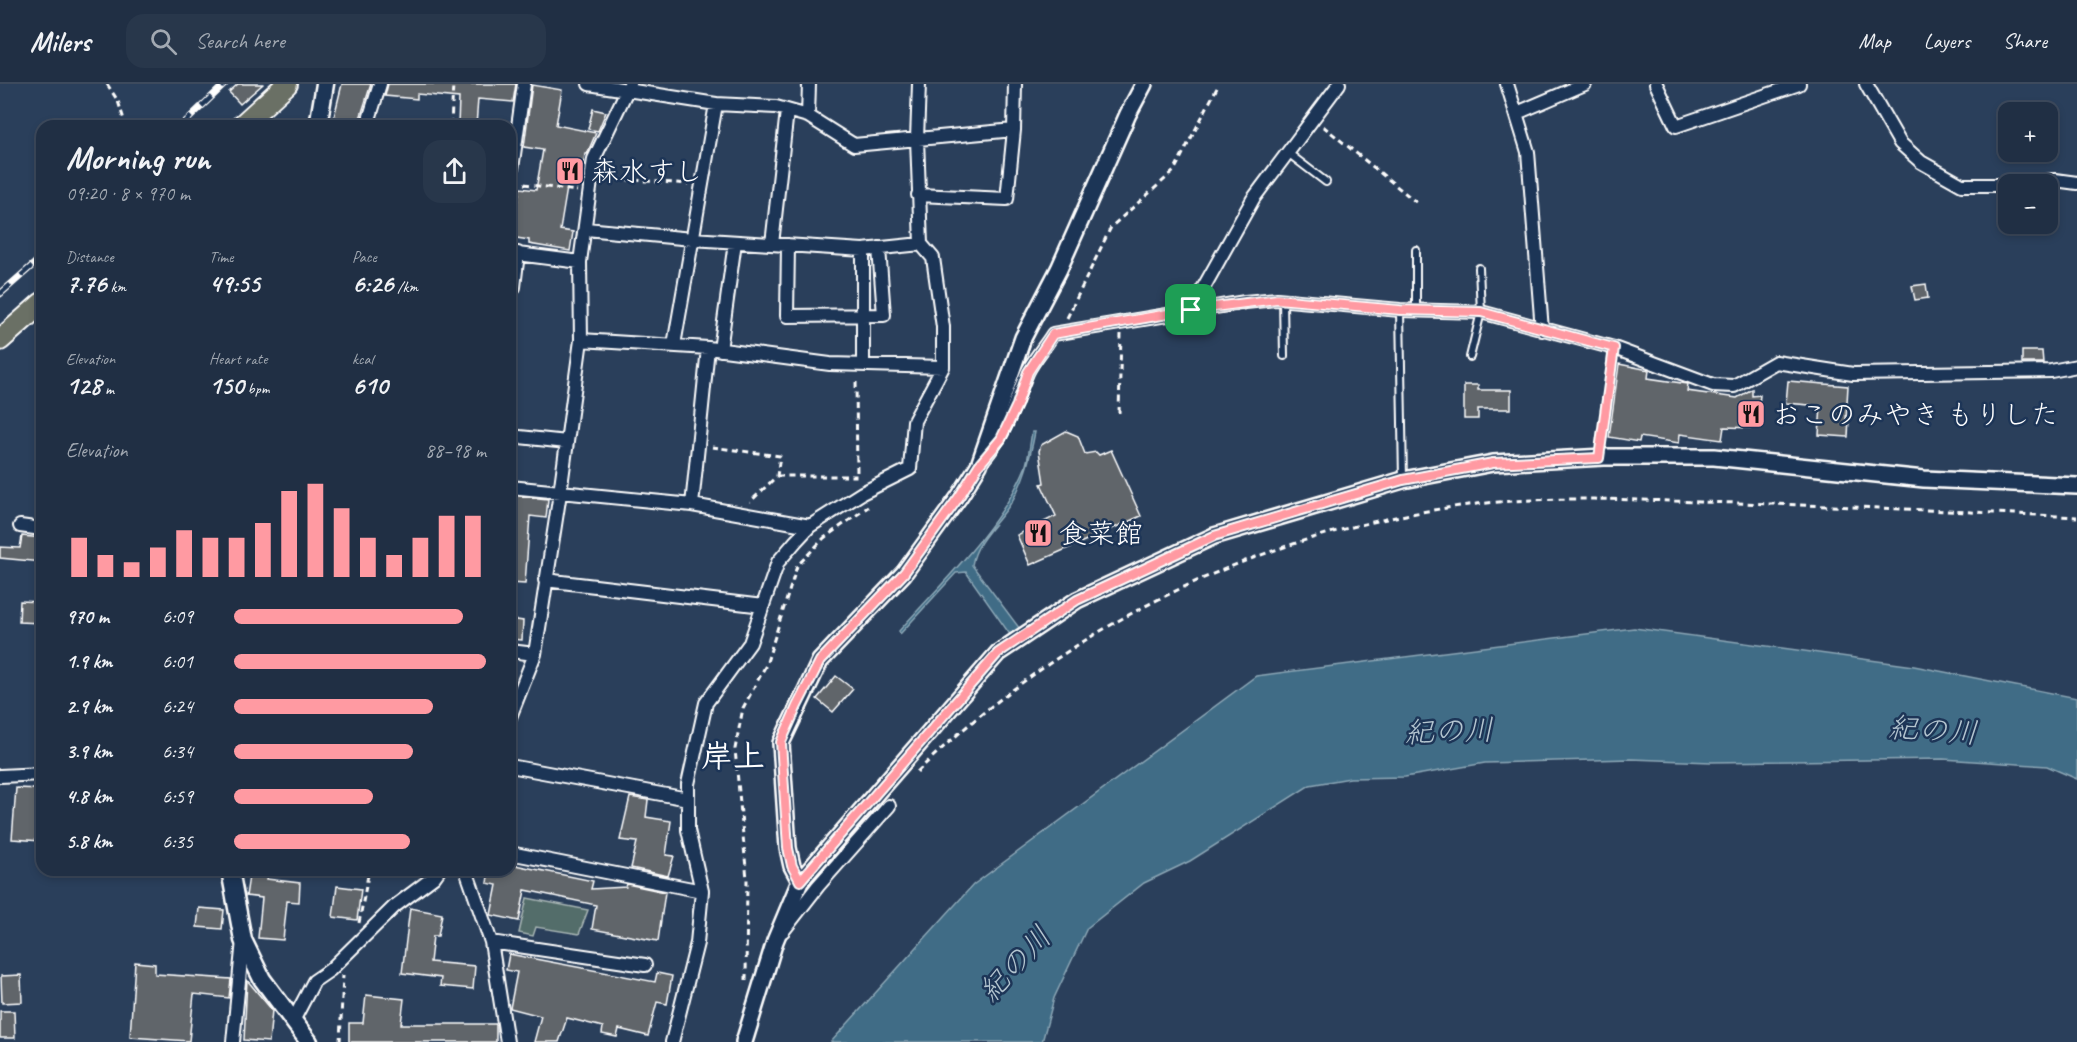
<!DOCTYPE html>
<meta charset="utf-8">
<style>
:root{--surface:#202f44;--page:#28374b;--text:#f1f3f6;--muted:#a2a9b2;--line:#3d4a5d;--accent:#ff9aa2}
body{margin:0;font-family:Caveat,"Klee One",sans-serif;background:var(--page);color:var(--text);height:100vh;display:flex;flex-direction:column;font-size:22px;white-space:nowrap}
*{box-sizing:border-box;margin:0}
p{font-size:20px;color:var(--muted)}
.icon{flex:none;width:33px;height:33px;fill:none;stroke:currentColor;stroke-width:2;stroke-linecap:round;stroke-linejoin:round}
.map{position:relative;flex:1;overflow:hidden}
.panel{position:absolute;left:36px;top:36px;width:480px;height:756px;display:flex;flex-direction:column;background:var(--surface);border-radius:18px;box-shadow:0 3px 9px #0003,0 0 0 2px var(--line)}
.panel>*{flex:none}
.controls{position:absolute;left:1998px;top:18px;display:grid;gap:12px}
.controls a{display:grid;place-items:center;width:60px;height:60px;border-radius:12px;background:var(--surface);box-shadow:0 3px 9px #0003,0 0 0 2px var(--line);font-size:30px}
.pin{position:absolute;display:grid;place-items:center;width:51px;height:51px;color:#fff;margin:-26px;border-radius:12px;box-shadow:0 3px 9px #0006}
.round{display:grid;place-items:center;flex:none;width:63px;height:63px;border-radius:18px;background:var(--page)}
.summary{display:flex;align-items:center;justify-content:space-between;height:102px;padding:0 30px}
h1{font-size:33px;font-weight:800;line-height:45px}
.stats{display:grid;grid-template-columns:repeat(3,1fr);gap:9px;height:102px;padding:6px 30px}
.stats div{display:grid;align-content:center}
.stats b{font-size:26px;font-weight:800}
.stats small{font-size:16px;font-weight:400}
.stats p{font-size:16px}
.chart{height:168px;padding:12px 30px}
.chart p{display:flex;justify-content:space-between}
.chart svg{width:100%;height:108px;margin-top:6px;stroke:var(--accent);stroke-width:6}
ul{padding:0 30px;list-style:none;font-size:20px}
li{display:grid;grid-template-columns:96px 72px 1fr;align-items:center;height:45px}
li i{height:15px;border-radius:8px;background:var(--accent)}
header{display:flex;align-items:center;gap:36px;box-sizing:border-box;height:84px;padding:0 30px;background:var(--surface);border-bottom:2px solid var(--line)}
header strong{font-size:28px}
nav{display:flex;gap:33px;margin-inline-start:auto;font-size:21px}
.search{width:420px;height:54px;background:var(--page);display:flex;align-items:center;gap:15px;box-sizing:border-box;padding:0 21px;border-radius:18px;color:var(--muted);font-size:22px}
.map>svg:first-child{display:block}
.green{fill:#536d6b;stroke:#a9b6b5;stroke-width:1.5}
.water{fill:#406c86;stroke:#8ca7b6;stroke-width:1.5}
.building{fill:#60656b;stroke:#fff;stroke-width:1.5}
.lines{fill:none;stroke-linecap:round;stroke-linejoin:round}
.service-casing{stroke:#fff;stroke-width:10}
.minor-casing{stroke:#fff;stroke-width:16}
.tertiary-casing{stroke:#fff;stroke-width:20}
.secondary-casing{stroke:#fff;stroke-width:21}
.trunk-casing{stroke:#fff;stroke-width:24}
.path{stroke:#fff;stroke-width:3;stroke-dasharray:6 4.5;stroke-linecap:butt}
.service{stroke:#1d3557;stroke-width:6}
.minor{stroke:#1d3557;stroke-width:12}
.tertiary{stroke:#1d3557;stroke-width:15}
.secondary{stroke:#1d3557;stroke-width:16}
.trunk{stroke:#6b7065;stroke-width:20}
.rail-casing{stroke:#fff;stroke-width:7}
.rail{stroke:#1d3557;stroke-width:4.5;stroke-dasharray:14;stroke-linecap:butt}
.route-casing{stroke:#fff;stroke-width:12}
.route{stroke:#ff9aa2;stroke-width:8}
.labels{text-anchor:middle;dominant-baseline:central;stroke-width:5;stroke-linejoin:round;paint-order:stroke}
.poi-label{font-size:28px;fill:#fff;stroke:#1d3557;text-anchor:start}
.water-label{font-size:30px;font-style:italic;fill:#b3c4cf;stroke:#1d3557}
.quarter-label{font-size:32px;font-weight:bold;fill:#fff;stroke:#1d3557}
</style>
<header>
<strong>Milers</strong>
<div class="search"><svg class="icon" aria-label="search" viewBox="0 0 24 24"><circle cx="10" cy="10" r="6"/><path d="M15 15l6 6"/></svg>Search here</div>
<nav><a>Map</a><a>Layers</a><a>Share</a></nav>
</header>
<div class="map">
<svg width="2077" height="958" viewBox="0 0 2077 958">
<rect width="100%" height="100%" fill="#2a3f5b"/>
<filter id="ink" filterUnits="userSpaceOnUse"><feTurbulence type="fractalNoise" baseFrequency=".0167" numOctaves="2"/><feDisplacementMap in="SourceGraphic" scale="12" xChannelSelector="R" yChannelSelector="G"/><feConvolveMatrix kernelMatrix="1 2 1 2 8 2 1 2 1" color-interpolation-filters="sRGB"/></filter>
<g filter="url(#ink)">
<path class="green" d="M 527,814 L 588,826 L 579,850 L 536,843 L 533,852 L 519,849 Z"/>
<path class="water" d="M 1032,348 L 1035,348 C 1030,374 1024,399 1009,422 C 995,442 976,457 972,481 L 1020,545 L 1011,552 L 966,488 L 956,489 L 900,550 L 899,547 C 942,499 1001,443 1025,384 C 1029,373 1030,359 1032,348 Z
M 1634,544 L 1914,582 L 2077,614 L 2077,695 L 2047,682 L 1943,675 L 1711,678 L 1631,675 L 1485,679 L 1405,693 L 1350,694 L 1310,701 L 1190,777 L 1144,799 L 1087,844 L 1054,914 L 1042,958 L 831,958 L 973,801 L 1256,592 Z"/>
<path class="building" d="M 238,0 L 263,0 L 240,20 L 229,8 Z
M 342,0 L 371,0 L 359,38 L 334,33 Z
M 388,0 L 516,0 L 513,18 L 478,15 L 476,42 L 458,42 L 459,14 L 417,10 L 417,15 L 385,12 Z
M 532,1 L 562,6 L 556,41 L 596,49 L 587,70 L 585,70 L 580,100 L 568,98 L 560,146 L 573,148 L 570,167 L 529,160 L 529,156 L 510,153 L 520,104 L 536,106 L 543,66 L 524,63 Z
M 593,25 L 606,28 L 598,47 L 588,45 Z
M 1926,200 L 1928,214 L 1915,216 L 1912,202 Z
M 2022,267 L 2042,267 L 2043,279 L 2022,279 Z
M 1619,280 L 1649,286 L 1648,294 L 1688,300 L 1687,307 L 1737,314 L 1752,305 L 1752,312 L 1760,311 L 1756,344 L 1724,343 L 1722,356 L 1680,350 L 1679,359 L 1640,353 L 1639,358 L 1609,353 Z
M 1788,297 L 1848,302 L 1846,335 L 1849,335 L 1848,353 L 1819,351 L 1821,322 L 1786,319 Z
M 1464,301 L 1478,301 L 1478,306 L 1511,306 L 1511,325 L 1478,325 L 1478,335 L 1464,335 Z
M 1066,347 L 1078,352 L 1085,370 L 1096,368 L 1099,371 L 1111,366 L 1141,432 L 1030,481 L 1017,451 L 1056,432 L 1041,400 L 1044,399 L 1039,367 L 1041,361 Z
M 510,411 L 548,415 L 546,434 L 530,432 L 525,500 L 510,499 Z
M 22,452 L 42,454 L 42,478 L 0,474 L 0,463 L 20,464 Z
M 20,517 L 42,518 L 42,539 L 19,538 Z
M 510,535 L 523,537 L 522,556 L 510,555 Z
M 836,592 L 853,605 L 833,628 L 817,615 Z
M 16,704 L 42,705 L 42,757 L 12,755 Z
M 630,713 L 648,716 L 646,733 L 671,737 L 666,771 L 674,772 L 668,792 L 631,784 L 637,758 L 620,756 Z
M 510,780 L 593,797 L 591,805 L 626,803 L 627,800 L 665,808 L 658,857 L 592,845 L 596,821 L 535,808 L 525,806 L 519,837 L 491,831 L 497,801 L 487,799 L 489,786 L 510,786 Z
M 250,786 L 269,786 L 267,795 L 300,799 L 299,818 L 287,817 L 283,856 L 258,854 L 262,814 L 246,812 Z
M 337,802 L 361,805 L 357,836 L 333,833 Z
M 199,824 L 224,826 L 222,845 L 197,843 Z
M 410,824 L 442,830 L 438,852 L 433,852 L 430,878 L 475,882 L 473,905 L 440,902 L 441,894 L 402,889 Z
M 509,870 L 655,898 L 657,889 L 672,892 L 667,920 L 657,918 L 648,952 L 619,945 L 617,953 L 602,950 L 603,943 L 567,934 L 559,958 L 534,958 L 541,932 L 510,924 L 517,888 L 506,886 Z
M 135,878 L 155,880 L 155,890 L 231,895 L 229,914 L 194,910 L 189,957 L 130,953 Z
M 21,891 L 22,918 L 2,919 L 1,892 Z
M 247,896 L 272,926 L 269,958 L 244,956 Z
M 366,911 L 404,915 L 401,940 L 496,940 L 496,958 L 349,958 L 349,939 L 363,939 Z
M 0,927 L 14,927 L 15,954 L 0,954 Z"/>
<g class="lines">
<g class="service-casing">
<path id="service" d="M 1288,69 L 1326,98
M 1416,166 L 1416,224
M 1283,216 L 1284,272
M 1400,226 L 1403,396
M 1470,273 L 1481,228 L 1479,184
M 1599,373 L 1614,264"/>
</g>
<g class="minor-casing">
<path id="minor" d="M 589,0 L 716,20 L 776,23 L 808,32 L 854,61 L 1014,46 L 1015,0
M 1507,0 L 1528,68 L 1542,246
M 1656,0 L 1676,42 L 1799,0
M 1866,0 L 1900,59 L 1921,78 L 1962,101 L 2002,101 L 2055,96 L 2077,99
M 1517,29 L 1585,0
M 808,32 L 809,0
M 367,42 L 380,0
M 510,99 L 524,0
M 918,111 L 1007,115 L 1014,46
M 586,145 L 692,155 L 863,166 L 921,160
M 772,160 L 787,27
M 788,161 L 787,232 L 884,231 L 879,164
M 863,166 L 863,281
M 510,169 L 580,178
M 510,209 L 514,203 L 518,169
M 1191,226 L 1253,115 L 1339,0
M 581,256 L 708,264 L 830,280 L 943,283
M 674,261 L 716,20
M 720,266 L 735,158
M 510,352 L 567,358
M 983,376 C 1009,344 1011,326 1027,289 C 1033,276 1045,263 1053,250 L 1245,218 L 1277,215 L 1400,226 L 1481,228 L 1614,264 L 1713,301 L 1734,302 L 1776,278 L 1853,290 L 2051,287 L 2077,282
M 510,403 L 692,421 L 810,442
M 692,421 L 708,264
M 20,442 L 42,445
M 545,496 L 763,522
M 510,567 L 535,570
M 510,633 L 535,570 L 560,409 L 581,256 L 580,178 L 594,75 L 630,0
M 510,682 L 688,715
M 0,692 L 42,690
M 510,769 L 702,807
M 466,786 L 491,858 L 507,958
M 783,847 L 818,802 L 889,722
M 491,858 L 645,881
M 293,937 L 314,897 L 330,886 L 395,822 L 434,793 L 439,786
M 233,958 L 243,856
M 672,958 L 697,859 L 702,807 L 688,746 L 688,700 L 706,619 L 750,559 L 778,478 L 796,457 L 810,442 L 862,409 L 910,385 L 914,337 L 943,283 L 943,243 L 933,174 L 921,160 L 917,55 L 919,0"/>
</g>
<g class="tertiary-casing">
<path id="tertiary" d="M 800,797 L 792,782 L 788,764 L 781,659 L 820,577 L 904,489 L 959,413 L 979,381 L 1023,254 L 1059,185 L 1128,30 L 1144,0
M 744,958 L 775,857 L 800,797 L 998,569 L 1077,516 L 1214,452 L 1403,396 L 1493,379 L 1604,373 L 1714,373 L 1924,395 L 2077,402"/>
</g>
<g class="secondary-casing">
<path id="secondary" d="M 318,42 L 325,0
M 230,786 L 243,856 L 262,895 L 309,958"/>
</g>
<g class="trunk-casing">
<path id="trunk" d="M 241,42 L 287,0
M 0,256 L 42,219"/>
</g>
<path class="path" d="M 107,0 L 118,17 L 126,42
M 451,42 L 453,0
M 1323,42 L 1416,118
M 603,94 L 689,100
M 524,100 L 577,107
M 1067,234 L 1111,143 L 1174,87 L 1219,0
M 1119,329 L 1121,250
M 712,363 L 780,372 L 777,392 L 750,418
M 777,392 L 857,392 L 856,294
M 917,688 C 1060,548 1242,456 1440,425 C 1525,411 1613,415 1699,418 C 1826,421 1951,427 2077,433
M 359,839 L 369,786
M 746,896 L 747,795 L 735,665 L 743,624 L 766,581 L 797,482 L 824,454 L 868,423
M 340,958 L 343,891"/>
<use href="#service" class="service"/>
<use href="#minor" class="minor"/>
<use href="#tertiary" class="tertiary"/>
<use href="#secondary" class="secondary"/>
<use href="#trunk" class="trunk"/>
<g class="rail-casing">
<path id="rail" d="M 181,42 L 225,0
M 0,210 L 42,173"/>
</g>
<use href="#rail" class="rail"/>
</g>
</g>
<g class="lines" filter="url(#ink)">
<g class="route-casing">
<path id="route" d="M 1277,215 L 1400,226 L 1481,228 L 1614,264 L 1599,374 L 1493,379 L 1403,396 L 1214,452 L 1077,516 L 998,569 L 800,797 L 792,782 L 788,764 L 781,658 L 797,622 L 820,577 L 904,489 L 959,413 L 979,381 L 1001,355 L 1017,321 L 1028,288 L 1053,250 L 1191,226 Z"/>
</g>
<use href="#route" class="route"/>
</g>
<defs>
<g id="restaurant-square" transform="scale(1.5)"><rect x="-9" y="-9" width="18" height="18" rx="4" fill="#ff9aa2" stroke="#1d3557"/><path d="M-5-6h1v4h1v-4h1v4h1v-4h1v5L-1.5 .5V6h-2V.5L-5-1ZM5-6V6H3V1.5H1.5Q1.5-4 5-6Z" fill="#111"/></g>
</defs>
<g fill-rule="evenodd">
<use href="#restaurant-square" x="570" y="87"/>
<use href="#restaurant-square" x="1751" y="330"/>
<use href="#restaurant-square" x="1038" y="449"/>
</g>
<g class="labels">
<g class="poi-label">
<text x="591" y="87">森水すし</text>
<text x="1772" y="330">おこのみやき もりした</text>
<text x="1059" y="449">食菜館</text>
</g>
<g class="water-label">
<text transform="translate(1933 646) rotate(4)">紀の川</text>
<text transform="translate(1449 647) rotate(-2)">紀の川</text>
<text transform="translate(1015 880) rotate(-47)">紀の川</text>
</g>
<g class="quarter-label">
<text x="733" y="672">岸上</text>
</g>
</g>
</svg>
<div class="controls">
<a>+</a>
<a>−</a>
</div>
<div class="pin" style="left:1191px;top:226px;background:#1e9e55"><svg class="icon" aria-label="arrive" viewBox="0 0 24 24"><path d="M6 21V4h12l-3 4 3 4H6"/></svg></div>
<section class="panel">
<div class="summary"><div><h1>Morning run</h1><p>09:20 · 8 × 970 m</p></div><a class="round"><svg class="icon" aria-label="share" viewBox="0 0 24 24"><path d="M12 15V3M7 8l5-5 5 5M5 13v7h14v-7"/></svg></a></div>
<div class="stats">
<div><p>Distance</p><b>7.76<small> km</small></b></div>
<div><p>Time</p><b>49:55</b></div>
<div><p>Pace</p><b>6:26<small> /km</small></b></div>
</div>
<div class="stats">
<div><p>Elevation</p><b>128<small> m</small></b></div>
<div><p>Heart rate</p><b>150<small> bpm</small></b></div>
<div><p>kcal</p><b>610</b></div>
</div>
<div class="chart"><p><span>Elevation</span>88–98 m</p>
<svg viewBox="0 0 160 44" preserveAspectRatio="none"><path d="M5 44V28M15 44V35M25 44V38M35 44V32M45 44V25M55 44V28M65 44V28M75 44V22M85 44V9M95 44V6M105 44V16M115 44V28M125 44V35M135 44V28M145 44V19M155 44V19"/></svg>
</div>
<ul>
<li><b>970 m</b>6:09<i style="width:91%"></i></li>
<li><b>1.9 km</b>6:01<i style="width:100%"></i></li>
<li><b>2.9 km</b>6:24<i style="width:79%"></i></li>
<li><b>3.9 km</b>6:34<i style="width:71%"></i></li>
<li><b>4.8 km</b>6:59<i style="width:55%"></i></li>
<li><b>5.8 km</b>6:35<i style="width:70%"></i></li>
</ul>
</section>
</div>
